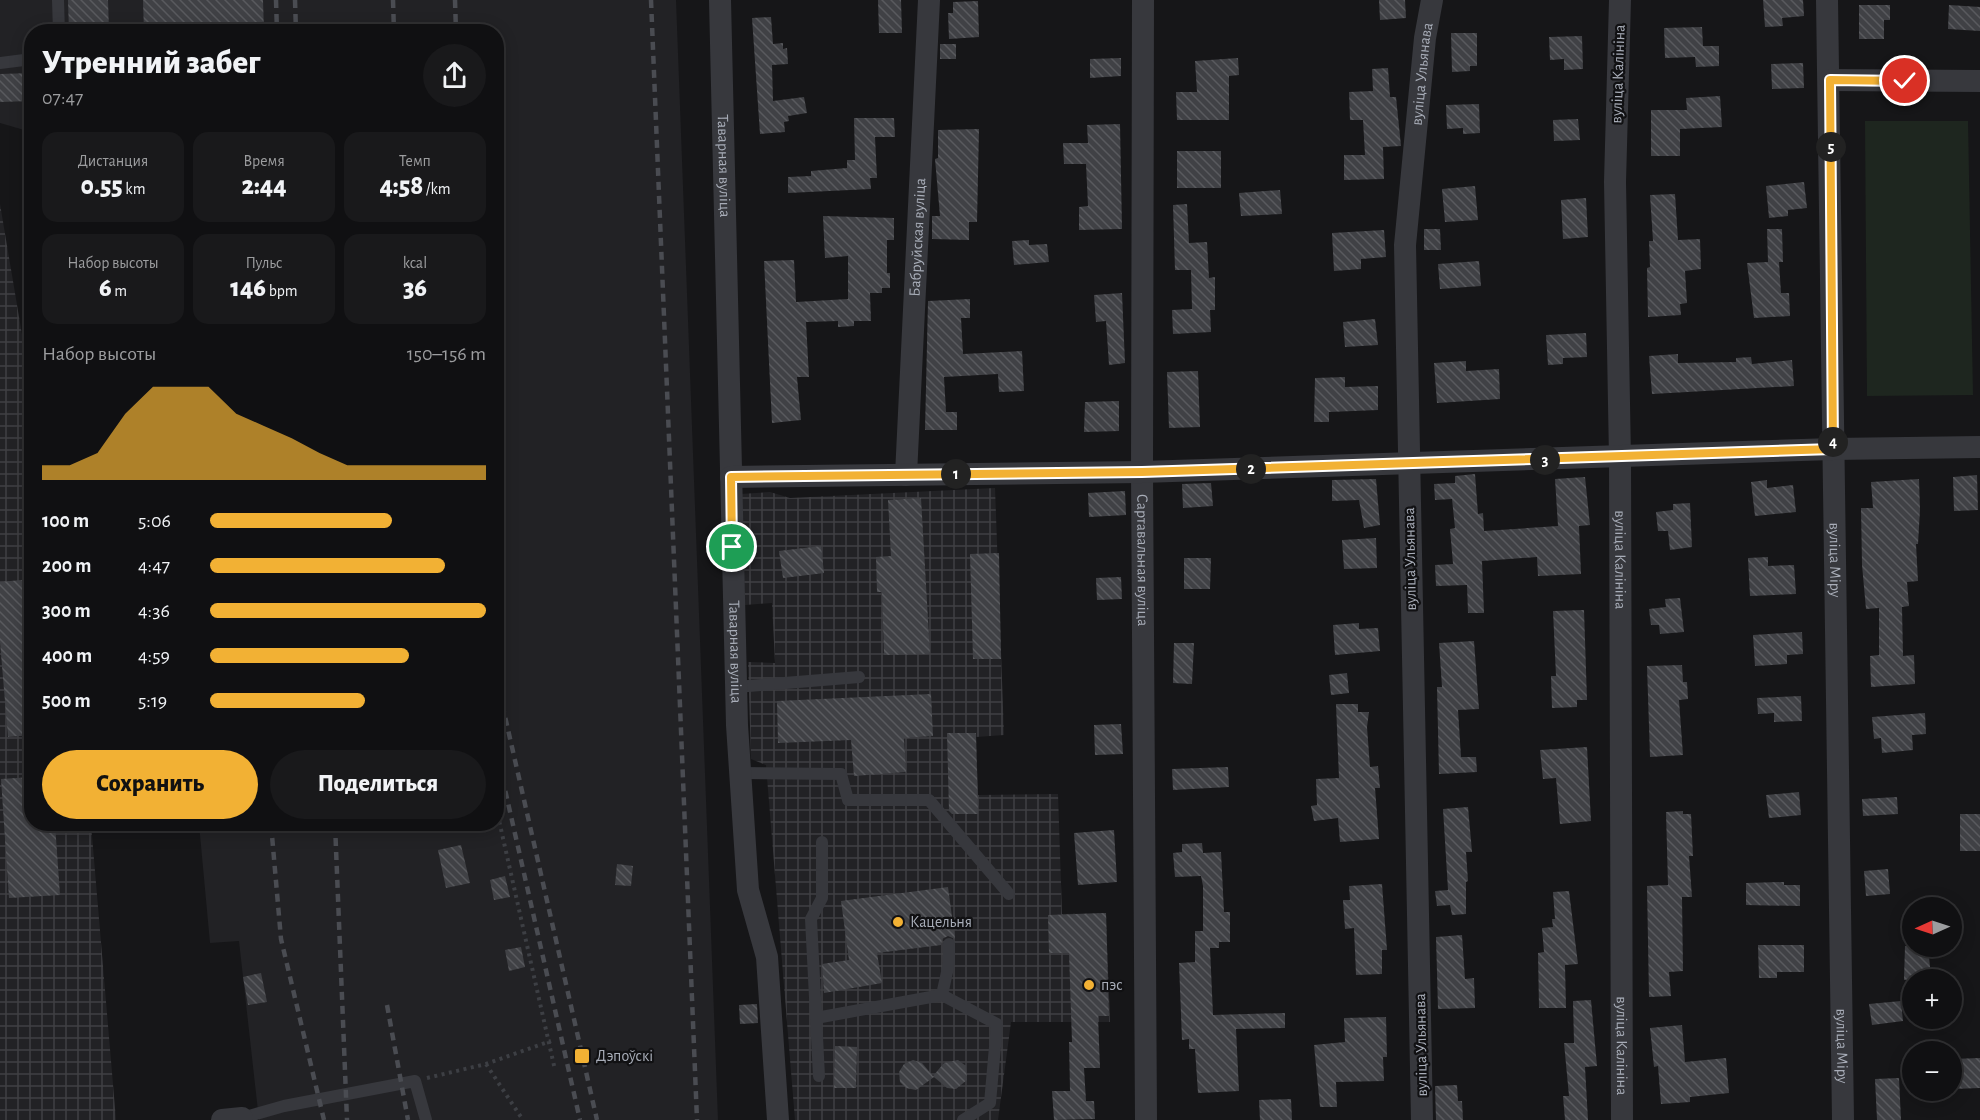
<!DOCTYPE html>
<html lang="ru">
<meta charset="utf-8">
<style>
:root{--surface:#101012;--page:#19191b;--text:#f1f3f6;--muted:#9c9d9f;--line:#303032;--accent:#f2b134}
body{margin:0;font-family:"Alegreya Sans",sans-serif;background:var(--page);color:var(--text);height:100vh;display:flex;flex-direction:column;font-size:22px;white-space:nowrap}
*{box-sizing:border-box;margin:0}
p{font-size:20px;color:var(--muted)}
.icon{flex:none;width:33px;height:33px;fill:none;stroke:currentColor;stroke-width:2;stroke-linecap:round;stroke-linejoin:round}
.map{position:relative;flex:1;overflow:hidden}
.drawer{position:absolute;left:24px;top:24px;width:480px;height:807px;display:flex;flex-direction:column;background:var(--surface);border-radius:24px;box-shadow:0 3px 15px #0003,0 0 0 2px var(--line)}
.drawer>*{flex:none}
.needle{width:39px;rotate:267deg}
.tools{position:absolute;left:1902px;top:897px;display:grid;gap:12px}
.tools a{display:grid;place-items:center;width:60px;height:60px;border-radius:50%;background:var(--surface);box-shadow:0 3px 15px #0003,0 0 0 2px var(--line);font-size:30px}
.pin{position:absolute;display:grid;place-items:center;width:51px;height:51px;color:#fff;margin:-26px;border:3px solid #fff;border-radius:50%;box-shadow:0 2px 6px #0007}
.km{position:absolute;width:30px;height:30px;margin:-15px;border-radius:50%;background:#222;color:#fff;font-size:16px;line-height:30px;text-align:center}
.round{display:grid;place-items:center;flex:none;width:63px;height:63px;border-radius:32px;background:var(--page)}
.headline{display:flex;align-items:center;justify-content:space-between;height:102px;padding:0 18px}
h1{font-size:33px;font-weight:800;line-height:45px}
.metrics{display:grid;grid-template-columns:repeat(3,1fr);gap:9px;height:102px;padding:6px 18px}
.metrics div{display:grid;align-content:center;border-radius:15px;background:var(--page);text-align:center}
.metrics b{font-size:26px;font-weight:800}
.metrics small{font-size:16px;font-weight:400}
.metrics p{font-size:16px}
.chart{height:168px;padding:12px 18px}
.chart p{display:flex;justify-content:space-between}
.chart svg{width:100%;height:108px;margin-top:6px;fill:var(--accent);opacity:.7}
.button{display:flex;gap:12px;margin-top:auto;padding:12px 18px}
.button a{flex:1;height:69px;border-radius:36px;background:var(--accent);color:#111;font-size:24px;font-weight:800;line-height:69px;text-align:center}
.button a+a{background:var(--page);color:var(--text)}
ul{padding:0 18px;list-style:none;font-size:20px}
li{display:grid;grid-template-columns:96px 72px 1fr;align-items:center;height:45px}
li i{height:15px;border-radius:8px;background:var(--accent)}
.map>svg:first-child{display:block}
.built{fill:#222225}
.industrial{fill:url(#industrial-grid)}
.green{fill:#1e261f}
.building{fill:url(#building-back-hatch)}
.lines{fill:none;stroke-linecap:round;stroke-linejoin:round}
.path{stroke:#3d3f44;stroke-width:4;stroke-dasharray:3 4.5;stroke-linecap:butt}
.lane{stroke:#37383d;stroke-width:12}
.street{stroke:#37383d;stroke-width:22}
.rail{stroke:#4a4c52;stroke-width:4.5;stroke-dasharray:8 6;stroke-linecap:butt}
.route-casing{stroke:#fff;stroke-width:12}
.route{stroke:#f2b134;stroke-width:8}
.poi-dot{fill:#f2b134;stroke:#111113;stroke-width:2}
.labels{text-anchor:middle;dominant-baseline:central;stroke-width:4.5;stroke-linejoin:round;paint-order:stroke}
.street-label{font-size:16px;fill:#a8adb8;stroke:#111113}
.poi-label{font-size:16px;fill:#a8adb8;stroke:#111113;text-anchor:start}
</style>
<div class="map">
<svg width="1980" height="1120" viewBox="0 0 1980 1120">
<defs>
<pattern id="industrial-grid" width="8" height="8" patternUnits="userSpaceOnUse" patternTransform="scale(1.5)"><rect width="8" height="8" fill="#222225"/><path d="M0 4h8M4 0v8" fill="none" stroke="#3f3f43"/></pattern>
<pattern id="building-back-hatch" width="6" height="6" patternUnits="userSpaceOnUse" patternTransform="scale(1.5)"><rect width="6" height="6" fill="#404145"/><path d="M-1 5l2 2M0 0l6 6M5-1l2 2" fill="none" stroke="#595a5e"/></pattern>
</defs>
<rect width="100%" height="100%" fill="#161618"/>
<path class="built" d="M 0,0 L 676,0 L 718,1120 L 259,1120 L 239,941 L 210,943 L 199,824 L 496,824 L 496,32 L 32,32 L 31,132 L 0,123 Z"/>
<path class="industrial" d="M 0,204 L 31,388 L 32,824 L 91,824 L 116,1120 L 0,1120 Z
M 995,488 L 1004,735 L 976,737 L 978,795 L 1058,794 L 1062,914 L 1106,913 L 1110,1022 L 1011,1022 L 998,1120 L 795,1120 L 766,765 L 751,759 L 748,662 L 775,663 L 772,603 L 745,605 L 741,494 L 770,492 L 790,498 Z"/>
<path class="green" d="M 1865,121 L 1968,121 L 1973,395 L 1867,396 Z"/>
<path class="building" d="M 68,0 L 108,0 L 109,32 L 69,32 Z
M 143,0 L 263,0 L 264,32 L 144,32 Z
M 878,0 L 901,0 L 902,33 L 879,33 Z
M 1379,0 L 1405,0 L 1406,18 L 1380,20 Z
M 1763,0 L 1803,0 L 1804,16 L 1782,18 L 1783,26 L 1765,27 Z
M 978,1 L 979,37 L 949,39 L 948,13 L 953,13 L 953,2 Z
M 1859,5 L 1890,5 L 1890,20 L 1884,20 L 1884,39 L 1859,39 Z
M 1949,5 L 1980,7 L 1980,31 L 1948,29 Z
M 771,17 L 773,44 L 783,43 L 783,49 L 787,48 L 788,64 L 772,65 L 773,101 L 804,97 L 807,113 L 788,116 L 789,121 L 784,122 L 785,132 L 760,134 L 752,18 Z
M 1702,27 L 1703,46 L 1719,46 L 1719,66 L 1696,67 L 1695,57 L 1665,58 L 1664,28 Z
M 1451,33 L 1477,33 L 1477,66 L 1470,66 L 1470,71 L 1452,72 Z
M 1582,36 L 1583,69 L 1564,70 L 1564,59 L 1550,60 L 1549,37 Z
M 940,44 L 956,44 L 956,59 L 940,59 Z
M 1121,58 L 1121,76 L 1090,78 L 1090,59 Z
M 1238,58 L 1239,75 L 1229,76 L 1229,120 L 1177,120 L 1176,92 L 1197,92 L 1195,61 Z
M 1803,63 L 1804,88 L 1772,89 L 1771,64 Z
M 1388,68 L 1390,97 L 1396,97 L 1401,146 L 1383,147 L 1384,179 L 1344,180 L 1344,155 L 1365,155 L 1363,120 L 1350,120 L 1349,92 L 1373,91 L 1372,69 Z
M 32,73 L 32,101 L 0,102 L 0,74 Z
M 1720,96 L 1722,127 L 1680,129 L 1680,156 L 1651,156 L 1651,110 L 1687,110 L 1686,98 Z
M 1479,104 L 1480,133 L 1463,134 L 1463,128 L 1447,129 L 1446,105 Z
M 854,118 L 894,118 L 895,137 L 875,137 L 877,178 L 870,178 L 871,189 L 788,193 L 788,177 L 811,176 L 811,171 L 847,168 L 847,160 L 855,160 Z
M 1578,119 L 1580,140 L 1554,141 L 1553,120 Z
M 1120,124 L 1122,229 L 1079,230 L 1079,207 L 1088,206 L 1086,164 L 1064,164 L 1063,143 L 1088,143 L 1087,125 Z
M 979,129 L 977,222 L 969,222 L 969,240 L 932,239 L 932,216 L 940,216 L 935,159 L 938,158 L 938,130 Z
M 1177,151 L 1221,151 L 1221,188 L 1177,188 Z
M 1804,182 L 1807,208 L 1788,210 L 1788,216 L 1769,218 L 1766,186 Z
M 1475,186 L 1478,220 L 1445,222 L 1442,189 Z
M 1280,190 L 1282,214 L 1241,216 L 1239,193 Z
M 1675,194 L 1678,240 L 1700,239 L 1701,269 L 1685,271 L 1687,303 L 1680,304 L 1681,315 L 1648,317 L 1647,268 L 1650,267 L 1649,241 L 1653,241 L 1650,195 Z
M 1586,198 L 1588,237 L 1563,239 L 1561,200 Z
M 1187,204 L 1189,243 L 1207,242 L 1209,278 L 1215,277 L 1215,310 L 1210,310 L 1211,332 L 1173,334 L 1172,310 L 1192,309 L 1191,270 L 1175,270 L 1173,205 Z
M 823,216 L 894,218 L 894,240 L 887,240 L 887,273 L 890,273 L 890,288 L 882,288 L 882,293 L 870,293 L 871,321 L 854,321 L 854,326 L 838,327 L 838,321 L 806,322 L 809,377 L 797,377 L 801,420 L 772,423 L 764,261 L 794,260 L 796,302 L 848,299 L 848,256 L 825,258 Z
M 1424,229 L 1440,229 L 1441,250 L 1424,250 Z
M 1767,229 L 1782,229 L 1783,262 L 1779,262 L 1781,293 L 1789,293 L 1790,316 L 1754,318 L 1747,263 L 1768,262 Z
M 1384,230 L 1386,257 L 1361,259 L 1361,269 L 1334,271 L 1332,233 Z
M 1029,240 L 1029,245 L 1047,244 L 1049,262 L 1014,265 L 1012,241 Z
M 1479,261 L 1481,286 L 1440,289 L 1438,264 Z
M 1122,293 L 1125,363 L 1109,365 L 1106,321 L 1096,322 L 1094,295 Z
M 970,299 L 970,318 L 961,318 L 963,354 L 1022,351 L 1024,391 L 999,392 L 998,374 L 944,377 L 946,412 L 957,412 L 957,430 L 925,430 L 928,301 Z
M 1375,319 L 1378,345 L 1345,347 L 1343,322 Z
M 1586,333 L 1587,357 L 1563,358 L 1563,364 L 1548,365 L 1546,335 Z
M 1678,354 L 1678,363 L 1736,362 L 1736,358 L 1751,357 L 1752,364 L 1792,360 L 1794,386 L 1652,394 L 1649,356 Z
M 1466,361 L 1466,371 L 1499,369 L 1500,399 L 1437,403 L 1434,363 Z
M 1198,371 L 1200,427 L 1169,428 L 1167,372 Z
M 1345,377 L 1345,387 L 1378,386 L 1378,410 L 1329,412 L 1329,422 L 1314,422 L 1315,378 Z
M 1119,401 L 1119,431 L 1084,432 L 1085,402 Z
M 1475,474 L 1478,514 L 1483,513 L 1484,531 L 1558,526 L 1555,479 L 1585,477 L 1590,525 L 1579,526 L 1581,574 L 1538,576 L 1537,557 L 1482,561 L 1484,613 L 1468,613 L 1467,585 L 1436,586 L 1435,565 L 1453,564 L 1450,529 L 1455,528 L 1452,499 L 1435,500 L 1434,484 L 1455,483 L 1455,476 Z
M 1977,475 L 1978,510 L 1954,511 L 1953,477 Z
M 1376,479 L 1380,525 L 1364,528 L 1359,500 L 1332,501 L 1332,480 Z
M 1919,479 L 1920,510 L 1918,544 L 1916,544 L 1918,581 L 1907,582 L 1909,606 L 1902,607 L 1903,656 L 1914,655 L 1915,684 L 1871,687 L 1870,656 L 1879,655 L 1879,608 L 1866,609 L 1862,565 L 1861,508 L 1873,508 L 1871,482 Z
M 1767,480 L 1767,488 L 1793,485 L 1796,512 L 1755,516 L 1751,482 Z
M 1211,483 L 1213,506 L 1183,508 L 1182,484 Z
M 1125,491 L 1126,515 L 1089,517 L 1088,493 Z
M 921,498 L 930,654 L 884,655 L 882,592 L 877,592 L 876,557 L 891,556 L 888,500 Z
M 1690,503 L 1692,547 L 1670,550 L 1668,531 L 1658,531 L 1656,512 L 1673,510 L 1673,504 Z
M 1376,538 L 1377,568 L 1344,569 L 1342,540 Z
M 821,546 L 824,573 L 783,578 L 779,551 Z
M 999,553 L 1001,659 L 973,659 L 970,554 Z
M 1768,557 L 1768,566 L 1794,565 L 1796,594 L 1750,596 L 1748,558 Z
M 1184,558 L 1211,558 L 1210,589 L 1184,589 Z
M 1121,577 L 1122,599 L 1097,600 L 1096,578 Z
M 32,579 L 32,735 L 8,737 L 0,642 L 0,582 Z
M 1680,598 L 1684,632 L 1660,634 L 1659,625 L 1651,625 L 1649,609 L 1666,607 L 1665,599 Z
M 1584,610 L 1587,700 L 1577,700 L 1577,707 L 1552,708 L 1551,676 L 1556,676 L 1553,611 Z
M 1359,623 L 1359,629 L 1378,628 L 1380,651 L 1335,655 L 1333,625 Z
M 1802,632 L 1803,654 L 1787,655 L 1787,664 L 1755,666 L 1753,635 Z
M 1474,641 L 1479,709 L 1458,710 L 1461,757 L 1476,757 L 1477,772 L 1439,774 L 1437,687 L 1442,687 L 1439,643 Z
M 1174,643 L 1194,643 L 1192,684 L 1173,683 Z
M 1682,665 L 1683,682 L 1687,682 L 1688,699 L 1679,700 L 1683,755 L 1650,757 L 1647,666 Z
M 1347,673 L 1349,693 L 1331,695 L 1329,675 Z
M 931,694 L 933,736 L 904,738 L 906,772 L 854,776 L 851,740 L 778,743 L 777,701 Z
M 1801,696 L 1802,721 L 1774,722 L 1774,713 L 1758,714 L 1757,698 Z
M 1336,704 L 1358,704 L 1358,712 L 1369,712 L 1367,727 L 1370,767 L 1378,766 L 1380,788 L 1375,788 L 1379,839 L 1340,842 L 1338,818 L 1314,821 L 1311,806 L 1317,805 L 1316,779 L 1339,778 Z
M 1925,713 L 1926,734 L 1912,735 L 1913,750 L 1882,753 L 1881,738 L 1874,739 L 1872,717 Z
M 1121,724 L 1123,754 L 1095,755 L 1094,725 Z
M 947,733 L 976,733 L 978,814 L 952,814 L 949,811 Z
M 1587,747 L 1591,821 L 1560,824 L 1556,778 L 1543,779 L 1540,750 Z
M 1228,767 L 1229,787 L 1173,790 L 1172,769 Z
M 32,777 L 32,824 L 55,824 L 60,895 L 9,898 L 1,779 Z
M 1799,792 L 1801,815 L 1769,818 L 1766,795 Z
M 1897,797 L 1898,814 L 1863,816 L 1862,799 Z
M 1468,807 L 1472,852 L 1466,852 L 1468,881 L 1466,882 L 1466,914 L 1452,915 L 1450,905 L 1437,906 L 1435,891 L 1448,890 L 1443,809 Z
M 1683,811 L 1683,814 L 1691,814 L 1693,856 L 1689,856 L 1692,897 L 1682,897 L 1683,971 L 1669,972 L 1671,996 L 1649,997 L 1647,886 L 1668,885 L 1666,812 Z
M 1960,814 L 1980,814 L 1980,851 L 1960,851 Z
M 1114,830 L 1117,882 L 1078,885 L 1074,833 Z
M 1202,843 L 1203,853 L 1221,852 L 1224,912 L 1230,912 L 1230,942 L 1219,942 L 1219,948 L 1210,948 L 1213,1015 L 1285,1013 L 1285,1028 L 1236,1029 L 1239,1091 L 1198,1093 L 1195,1049 L 1189,1049 L 1189,1039 L 1182,1040 L 1179,963 L 1195,962 L 1195,931 L 1203,931 L 1203,886 L 1201,876 L 1175,877 L 1173,853 L 1182,852 L 1182,844 Z
M 461,845 L 470,883 L 446,888 L 438,850 Z
M 617,864 L 633,866 L 631,886 L 615,885 Z
M 1888,869 L 1890,894 L 1866,896 L 1864,871 Z
M 505,876 L 510,897 L 494,900 L 490,880 Z
M 1784,882 L 1784,885 L 1800,885 L 1800,906 L 1746,905 L 1746,883 Z
M 1382,884 L 1387,950 L 1382,950 L 1382,974 L 1356,975 L 1354,928 L 1345,929 L 1343,900 L 1350,900 L 1349,886 Z
M 948,887 L 955,939 L 948,936 L 942,939 L 941,945 L 877,953 L 882,983 L 824,993 L 822,964 L 849,960 L 841,901 Z
M 1569,891 L 1578,964 L 1565,965 L 1566,1008 L 1539,1008 L 1538,953 L 1544,952 L 1542,928 L 1553,927 L 1552,919 L 1555,919 L 1553,892 Z
M 1106,913 L 1109,1016 L 1098,1016 L 1100,1068 L 1084,1068 L 1086,1101 L 1094,1101 L 1095,1119 L 1054,1120 L 1052,1091 L 1070,1091 L 1069,1042 L 1072,1042 L 1069,953 L 1049,953 L 1048,915 Z
M 1462,935 L 1465,979 L 1474,978 L 1475,1008 L 1438,1009 L 1436,937 Z
M 1758,945 L 1804,945 L 1804,972 L 1777,972 L 1777,978 L 1759,978 Z
M 1905,946 L 1928,946 L 1931,977 L 1904,980 Z
M 521,947 L 525,967 L 509,971 L 505,950 Z
M 261,973 L 267,1002 L 248,1005 L 243,977 Z
M 1591,1000 L 1597,1066 L 1585,1067 L 1588,1120 L 1565,1120 L 1563,1096 L 1569,1096 L 1564,1043 L 1574,1043 L 1573,1001 Z
M 1901,1001 L 1903,1021 L 1872,1025 L 1869,1004 Z
M 757,1004 L 758,1023 L 740,1024 L 739,1005 Z
M 1386,1017 L 1387,1057 L 1383,1057 L 1384,1081 L 1336,1082 L 1337,1107 L 1320,1107 L 1314,1045 L 1345,1042 L 1344,1018 Z
M 1682,1025 L 1685,1062 L 1726,1058 L 1729,1093 L 1690,1097 L 1690,1102 L 1661,1104 L 1658,1066 L 1654,1067 L 1650,1028 Z
M 835,1046 L 857,1047 L 856,1088 L 834,1088 Z
M 1980,1058 L 1980,1088 L 1953,1089 L 1952,1059 Z
M 913,1060 L 922,1063 L 933,1076 L 944,1063 L 958,1060 L 966,1066 L 967,1080 L 956,1089 L 947,1088 L 934,1077 L 916,1090 L 906,1088 L 900,1082 L 899,1072 L 904,1064 Z
M 1899,1078 L 1901,1120 L 1877,1120 L 1875,1079 Z
M 1457,1085 L 1458,1101 L 1462,1101 L 1463,1120 L 1436,1120 L 1435,1086 Z
M 1291,1099 L 1292,1120 L 1260,1120 L 1259,1100 Z"/>
<g class="lines">
<path class="path" d="M 496,807 L 555,1070
M 486,1064 L 523,1120
M 427,1078 L 486,1064 L 551,1041"/>
<path class="lane" d="M 58,0 L 59,32
M 0,63 L 32,59
M 736,687 L 859,677
M 741,773 L 841,774 L 848,800 L 929,800 L 1009,894
M 942,995 L 997,1024 L 990,1103 L 963,1120
M 816,1018 L 942,995 L 949,963 L 949,944
M 819,1076 L 811,919 L 822,898 L 822,842
M 243,1120 L 242,1118 L 284,1106 L 415,1081 L 426,1120"/>
<g class="street">
<path id="s1" d="M 720,0 L 737,725 L 748,890 L 767,957 L 778,1120"/>
<path id="s2" d="M 1143,0 L 1142,472 L 1146,1120"/>
<path id="s3" d="M 1620,0 L 1615,182 L 1620,458 L 1622,1120"/>
<path id="s4" d="M 1827,0 L 1843,1120"/>
<path d="M 1830,80 L 1980,81"/>
<path id="s5" d="M 906,475 L 929,0"/>
<path d="M 731,477 L 1142,472 L 1833,449 L 1980,447"/>
<path d="M 222,1120 L 242,1118"/>
<path id="s6" d="M 1422,1120 L 1405,245 L 1425,38 L 1432,0"/>
</g>
<path class="rail" d="M 276,0 L 277,32
M 295,0 L 296,32
M 393,0 L 394,32
M 455,0 L 456,32
M 651,0 L 697,1120
M 496,677 L 597,1120
M 496,750 L 580,1120
M 271,824 L 281,939 L 324,1120
M 335,824 L 347,1120
M 387,1005 L 408,1120"/>
</g>
<g class="lines">
<g class="route-casing">
<path id="route" d="M 732,547 L 731,477 L 1142,472 L 1833,449 L 1830,80 L 1905,81"/>
</g>
<use href="#route" class="route"/>
</g>
<g class="poi-dot">
<circle cx="898" cy="922" r="6"/>
<circle cx="1089" cy="985" r="6"/>
<rect x="574" y="1048" width="16" height="16" rx="3"/>
</g>
<g class="labels">
<g class="street-label">
<text stroke="none"><textPath href="#s6" startOffset="1047">вуліца Ульянава</textPath></text>
<text transform="translate(1618 74) rotate(-88)">вуліца Калініна</text>
<text stroke="none"><textPath href="#s1" startOffset="166">Таварная вуліца</textPath></text>
<text stroke="none"><textPath href="#s5" startOffset="238">Бабруйская вуліца</textPath></text>
<text transform="translate(1410 559) rotate(-91)">вуліца Ульянава</text>
<text stroke="none"><textPath href="#s2" startOffset="560">Сартавальная вуліца</textPath></text>
<text stroke="none"><textPath href="#s3" startOffset="560">вуліца Калініна</textPath></text>
<text stroke="none"><textPath href="#s4" startOffset="560">вуліца Міру</textPath></text>
<text stroke="none"><textPath href="#s1" startOffset="652">Таварная вуліца</textPath></text>
<text transform="translate(1421 1045) rotate(-91)">вуліца Ульянава</text>
<text stroke="none"><textPath href="#s3" startOffset="1046">вуліца Калініна</textPath></text>
<text stroke="none"><textPath href="#s4" startOffset="1046">вуліца Міру</textPath></text>
</g>
<g class="poi-label">
<text x="910" y="922">Кацельня</text>
<text x="1101" y="985">пэс</text>
<text x="596" y="1056">Дэпоўскі</text>
</g>
</g>
</svg>
<div class="tools">
<a><svg class="needle" viewBox="-14 -14 28 28"><path d="M0-13l5 13h-10z" fill="#e53935"/><path d="M0 13l5-13h-10z" fill="#9c9d9f"/></svg></a>
<a>+</a>
<a>−</a>
</div>
<div class="pin" style="left:732px;top:547px;background:#1e9e55"><svg class="icon" aria-label="arrive" viewBox="0 0 24 24"><path d="M6 21V4h12l-3 4 3 4H6"/></svg></div>
<div class="pin" style="left:1905px;top:81px;background:#d93025"><svg class="icon" aria-label="check" viewBox="0 0 24 24"><path d="M5 12l5 5 9-10"/></svg></div>
<b class="km" style="left:956px;top:474px">1</b>
<b class="km" style="left:1251px;top:469px">2</b>
<b class="km" style="left:1545px;top:460px">3</b>
<b class="km" style="left:1833px;top:442px">4</b>
<b class="km" style="left:1831px;top:147px">5</b>
<section class="drawer">
<div class="headline"><div><h1>Утренний забег</h1><p>07:47</p></div><a class="round"><svg class="icon" aria-label="share" viewBox="0 0 24 24"><path d="M12 15V3M7 8l5-5 5 5M5 13v7h14v-7"/></svg></a></div>
<div class="metrics">
<div><p>Дистанция</p><b>0.55<small> km</small></b></div>
<div><p>Время</p><b>2:44</b></div>
<div><p>Темп</p><b>4:58<small> /km</small></b></div>
</div>
<div class="metrics">
<div><p>Набор высоты</p><b>6<small> m</small></b></div>
<div><p>Пульс</p><b>146<small> bpm</small></b></div>
<div><p>kcal</p><b>36</b></div>
</div>
<div class="chart"><p><span>Набор высоты</span>150–156 m</p>
<svg viewBox="0 0 160 44" preserveAspectRatio="none"><path d="M0 44V38L10 38L20 33L30 17L40 6L50 6L60 6L70 17L80 22L90 27L100 33L110 38L120 38L130 38L140 38L150 38L160 38V44z"/></svg>
</div>
<ul>
<li><b>100 m</b>5:06<i style="width:66%"></i></li>
<li><b>200 m</b>4:47<i style="width:85%"></i></li>
<li><b>300 m</b>4:36<i style="width:100%"></i></li>
<li><b>400 m</b>4:59<i style="width:72%"></i></li>
<li><b>500 m</b>5:19<i style="width:56%"></i></li>
</ul>
<div class="button"><a>Сохранить</a><a>Поделиться</a></div>
</section>
</div>
